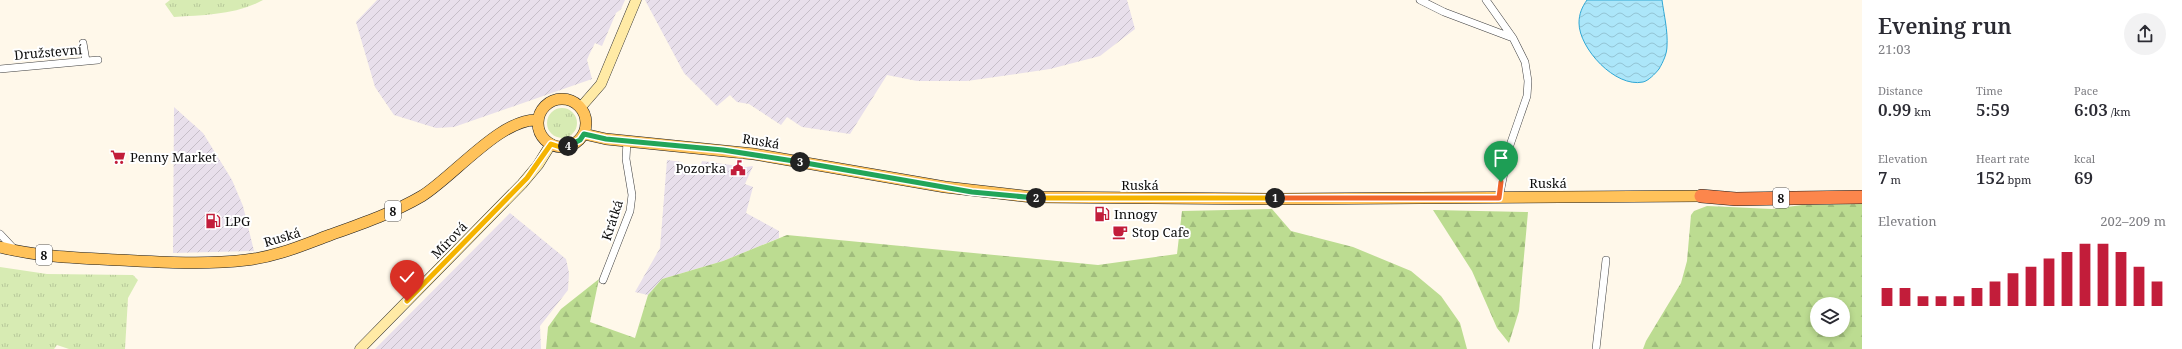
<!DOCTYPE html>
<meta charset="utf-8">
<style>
:root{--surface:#fff;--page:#f2f2f3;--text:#2b2b33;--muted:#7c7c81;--accent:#c21d3a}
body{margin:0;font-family:"Noto Serif",serif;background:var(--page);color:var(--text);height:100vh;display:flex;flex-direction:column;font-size:15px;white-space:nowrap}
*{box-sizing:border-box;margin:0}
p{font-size:13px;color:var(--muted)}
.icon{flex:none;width:22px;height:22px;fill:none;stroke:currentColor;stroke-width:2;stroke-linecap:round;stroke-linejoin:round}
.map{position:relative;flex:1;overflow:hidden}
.sheet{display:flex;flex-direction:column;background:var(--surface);width:320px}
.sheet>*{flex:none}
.buttons{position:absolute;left:1810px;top:297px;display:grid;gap:8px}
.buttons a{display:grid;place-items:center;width:40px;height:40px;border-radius:50%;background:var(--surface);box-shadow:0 2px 6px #0003;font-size:20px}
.pin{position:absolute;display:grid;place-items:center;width:34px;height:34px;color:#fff;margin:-41px -17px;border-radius:50% 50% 50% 0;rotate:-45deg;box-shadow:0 0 4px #0007}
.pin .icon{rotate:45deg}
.km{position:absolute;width:20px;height:20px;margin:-10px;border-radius:50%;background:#222;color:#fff;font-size:11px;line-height:20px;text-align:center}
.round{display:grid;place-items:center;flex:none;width:42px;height:42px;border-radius:21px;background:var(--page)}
.headline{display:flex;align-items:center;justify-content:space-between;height:68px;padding:0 16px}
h1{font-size:22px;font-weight:600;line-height:30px}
.stats{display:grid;grid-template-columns:repeat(3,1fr);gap:6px;height:68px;padding:4px 16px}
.stats div{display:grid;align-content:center}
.stats b{font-size:17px;font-weight:600}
.stats small{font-size:11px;font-weight:400}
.stats p{font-size:11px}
.chart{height:112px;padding:8px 16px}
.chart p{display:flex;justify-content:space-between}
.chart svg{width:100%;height:72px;margin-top:4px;stroke:var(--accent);stroke-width:6}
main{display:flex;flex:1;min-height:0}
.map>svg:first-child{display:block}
.industrial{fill:url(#industrial-furrows)}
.grass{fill:url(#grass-tufts)}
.forest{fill:url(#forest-firs);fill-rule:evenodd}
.water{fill:url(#water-waves);stroke:#30a7d4}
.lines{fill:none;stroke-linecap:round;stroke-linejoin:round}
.street-casing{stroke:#3f3f3f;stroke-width:8}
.secondary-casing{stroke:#2e2e2e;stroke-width:11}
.primary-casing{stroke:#1d1d1d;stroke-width:12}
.highway-casing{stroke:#1d1d1d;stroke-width:14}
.street{stroke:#fff;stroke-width:7}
.secondary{stroke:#ffeaa5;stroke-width:10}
.primary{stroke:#ffc25a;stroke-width:11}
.highway{stroke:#fc864c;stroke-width:13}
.split-1-casing{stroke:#fff;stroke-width:8}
.split-2-casing{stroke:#fff;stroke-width:8}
.split-3-casing{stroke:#fff;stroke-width:8}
.split-4-casing{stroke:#fff;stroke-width:8}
.split-5-casing{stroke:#fff;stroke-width:8}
.split-1{stroke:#f0652b;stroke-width:5}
.split-2{stroke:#f5b400;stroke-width:5}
.split-3{stroke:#22a559;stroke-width:5}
.split-4{stroke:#22a559;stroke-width:5}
.split-5{stroke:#f5b400;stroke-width:5}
.labels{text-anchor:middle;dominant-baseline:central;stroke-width:4;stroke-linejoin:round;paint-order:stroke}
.shield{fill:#fff;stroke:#555;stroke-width:1}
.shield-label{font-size:12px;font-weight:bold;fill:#0c0c0c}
.street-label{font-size:13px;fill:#0c0c0c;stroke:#fff}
.poi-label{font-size:13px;fill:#0c0c0c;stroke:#fff;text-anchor:start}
</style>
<main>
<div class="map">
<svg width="1862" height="349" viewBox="0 0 1862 349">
<defs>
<pattern id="industrial-furrows" width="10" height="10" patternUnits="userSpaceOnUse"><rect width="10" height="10" fill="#e8dfeb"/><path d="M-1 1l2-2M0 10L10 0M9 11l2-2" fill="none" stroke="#c6bec8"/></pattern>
<pattern id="grass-tufts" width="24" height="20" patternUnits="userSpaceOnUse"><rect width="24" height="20" fill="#d7ebb3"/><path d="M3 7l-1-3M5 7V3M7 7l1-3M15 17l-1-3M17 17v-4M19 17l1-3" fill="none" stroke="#b7c899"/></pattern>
<pattern id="forest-firs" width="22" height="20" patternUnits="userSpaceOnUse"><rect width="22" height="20" fill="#bcdc91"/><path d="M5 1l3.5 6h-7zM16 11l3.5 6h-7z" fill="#a0bc7c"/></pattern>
<pattern id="water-waves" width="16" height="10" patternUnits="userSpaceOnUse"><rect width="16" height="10" fill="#ace6f9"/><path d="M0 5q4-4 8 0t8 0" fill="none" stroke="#93c4d4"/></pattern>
</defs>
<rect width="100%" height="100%" fill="#fff8ea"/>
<path class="industrial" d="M 377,0 L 625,0 L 621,9 L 616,13 L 602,46 L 595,43 L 589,55 L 587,60 L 592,79 L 454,127 L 436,128 L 394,115 L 375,87 L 356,22 Z
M 645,0 L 1127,0 L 1135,29 L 1100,56 L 1050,69 L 967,81 L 917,81 L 887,75 L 850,134 L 802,127 L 787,117 L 781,125 L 749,104 L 737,102 L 730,95 L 717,106 L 684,73 Z
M 174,107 L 203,133 L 232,180 L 243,206 L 254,251 L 173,253 Z
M 667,160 L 682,162 L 682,165 L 700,168 L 702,161 L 746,167 L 753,166 L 745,184 L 753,187 L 746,213 L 779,231 L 779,238 L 723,261 L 662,279 L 648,295 L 635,292 L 660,248 Z
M 510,213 L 566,259 L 569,273 L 568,290 L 540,326 L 541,349 L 375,349 Z"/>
<path class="grass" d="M 170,0 L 263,0 C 236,15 204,15 174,17 L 165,4 Z
M547 123a15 15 0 1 1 30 0a15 15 0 1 1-30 0Z
M 0,267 L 47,274 L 133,275 L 138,280 L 128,298 L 125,349 L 69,349 L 57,345 L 54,349 L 0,349 Z"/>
<path class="forest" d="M 1862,204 L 1862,349 L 1643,349 L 1646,341 L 1681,283 L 1687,261 L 1691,215 L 1694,211 L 1707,206 L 1772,209 L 1802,205 ZM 1817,304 L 1843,304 L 1843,330 L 1817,330 Z
M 1272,209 L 1291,231 L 1353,247 L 1411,271 L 1441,296 L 1460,323 L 1467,349 L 546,349 L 548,327 L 561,309 L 599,279 L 590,322 L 635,338 L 648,295 L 662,279 L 723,261 L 787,235 L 1098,265 L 1177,254 L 1182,211 Z
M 1433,210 L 1528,212 L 1519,311 L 1509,343 L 1497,328 L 1472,271 Z"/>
<path class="water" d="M 1587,0 L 1662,0 C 1664,15 1668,31 1667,46 C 1667,54 1663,62 1659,69 C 1655,74 1648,81 1643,82 C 1615,88 1579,48 1579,23 C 1579,14 1582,7 1587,0 Z"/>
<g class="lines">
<g class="street-casing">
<path id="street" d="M 1420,0 L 1444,12 L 1513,38 L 1525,62 L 1528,81 L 1527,96 L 1509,148 L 1499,198
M 1486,0 L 1513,38
M 83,43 L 86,61
M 0,69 L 98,60
M 0,234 L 15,250
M 603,280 L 630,211 L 632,195 L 626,159 L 627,141
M 1596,349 L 1606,260"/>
</g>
<g class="secondary-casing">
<path id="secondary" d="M 581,107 L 601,84 L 636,0
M 360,349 L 522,184 L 538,165 L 551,144"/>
</g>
<g class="primary-casing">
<path id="primary" d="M538 123a24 24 0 1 1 48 0a24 24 0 1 1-48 0Z
M 584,134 L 606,139 L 754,154 L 945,187 L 1032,197 L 1278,199 L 1701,196
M 0,247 C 39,257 79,258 120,260 C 162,262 205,265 246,260 C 276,257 303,245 330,235 C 361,224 393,213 422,196 C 453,177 502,117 538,120"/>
</g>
<g class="highway-casing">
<path id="highway" d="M 1701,196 L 1736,199 L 1862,197"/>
</g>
<use href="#street" class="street"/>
<use href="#secondary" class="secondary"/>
<use href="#primary" class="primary"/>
<use href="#highway" class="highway"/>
</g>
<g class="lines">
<g class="split-1-casing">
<path id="split-1" d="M 1275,198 L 1499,198 L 1501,182"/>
</g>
<g class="split-2-casing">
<path id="split-2" d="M 1036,198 L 1275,198"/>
</g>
<g class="split-3-casing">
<path id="split-3" d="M 800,162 L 972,192 L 1036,198"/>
</g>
<g class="split-4-casing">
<path id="split-4" d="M 568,146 L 580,140 L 584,134 L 606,139 L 723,150 L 800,162"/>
</g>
<g class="split-5-casing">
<path id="split-5" d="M 407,301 L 527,178 L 551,144 L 560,147 L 568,146"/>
</g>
<use href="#split-1" class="split-1"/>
<use href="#split-2" class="split-2"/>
<use href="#split-3" class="split-3"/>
<use href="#split-4" class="split-4"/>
<use href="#split-5" class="split-5"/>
</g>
<defs>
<g id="supermarket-bare" transform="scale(1.2)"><path d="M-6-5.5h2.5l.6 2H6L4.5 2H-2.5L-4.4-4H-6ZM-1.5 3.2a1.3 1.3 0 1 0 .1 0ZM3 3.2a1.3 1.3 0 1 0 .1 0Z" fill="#c21d3a" stroke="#fff" stroke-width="2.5" paint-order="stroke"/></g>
<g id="civic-bare" transform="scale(1.2)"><path d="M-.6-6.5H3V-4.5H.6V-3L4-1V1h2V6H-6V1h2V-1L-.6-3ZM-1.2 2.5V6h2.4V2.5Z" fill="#c21d3a" stroke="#fff" stroke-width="2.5" paint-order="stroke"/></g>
<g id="fuel-bare" transform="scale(1.2)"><path d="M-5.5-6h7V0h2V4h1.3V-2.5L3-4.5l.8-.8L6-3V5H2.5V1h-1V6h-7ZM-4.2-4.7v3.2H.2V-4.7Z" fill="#c21d3a" stroke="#fff" stroke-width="2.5" paint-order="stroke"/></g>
<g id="cafe-bare" transform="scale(1.2)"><path d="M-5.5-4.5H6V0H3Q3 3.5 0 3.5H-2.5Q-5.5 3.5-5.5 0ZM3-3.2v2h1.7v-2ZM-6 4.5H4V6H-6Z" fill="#c21d3a" stroke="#fff" stroke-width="2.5" paint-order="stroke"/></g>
</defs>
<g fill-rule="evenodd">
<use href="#supermarket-bare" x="118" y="157"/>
<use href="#civic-bare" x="738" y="168"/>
<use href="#fuel-bare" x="1102" y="214"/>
<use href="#fuel-bare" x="213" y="221"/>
<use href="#cafe-bare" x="1120" y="232"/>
</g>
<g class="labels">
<g class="shield">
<rect x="1773" y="188" width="16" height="20" rx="3"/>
<rect x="385" y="201" width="16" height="20" rx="3"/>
<rect x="36" y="245" width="16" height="20" rx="3"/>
</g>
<g class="shield-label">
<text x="1781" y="198">8</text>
<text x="393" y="211">8</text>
<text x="44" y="255">8</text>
</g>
<g class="street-label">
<text transform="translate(48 52) rotate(-5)">Družstevní</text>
<text transform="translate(761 141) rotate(9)">Ruská</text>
<text x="1548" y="183">Ruská</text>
<text x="1140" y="185">Ruská</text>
<text transform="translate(612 220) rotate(-72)">Krátká</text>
<text transform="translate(282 237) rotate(-17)">Ruská</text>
<text transform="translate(449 240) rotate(-46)">Mírová</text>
</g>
<g class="poi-label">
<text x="130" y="157">Penny Market</text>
<text x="726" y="168" text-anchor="end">Pozorka</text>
<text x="1114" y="214">Innogy</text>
<text x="225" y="221">LPG</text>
<text x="1132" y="232">Stop Cafe</text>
</g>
</g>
</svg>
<div class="buttons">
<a><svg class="icon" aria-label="layers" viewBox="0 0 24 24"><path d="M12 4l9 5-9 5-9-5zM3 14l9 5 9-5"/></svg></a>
</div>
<div class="pin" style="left:1501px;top:182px;background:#1e9e55"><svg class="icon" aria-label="arrive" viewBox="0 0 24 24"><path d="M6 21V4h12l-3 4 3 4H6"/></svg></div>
<div class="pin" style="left:407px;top:301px;background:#d93025"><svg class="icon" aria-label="check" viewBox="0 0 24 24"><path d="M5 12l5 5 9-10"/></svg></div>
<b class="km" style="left:1275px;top:198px">1</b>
<b class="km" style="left:1036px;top:198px">2</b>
<b class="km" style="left:800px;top:162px">3</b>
<b class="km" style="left:568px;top:146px">4</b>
</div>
<section class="sheet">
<div class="headline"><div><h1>Evening run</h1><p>21:03</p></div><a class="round"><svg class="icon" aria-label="share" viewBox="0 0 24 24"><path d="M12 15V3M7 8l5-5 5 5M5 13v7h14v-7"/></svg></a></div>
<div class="stats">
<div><p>Distance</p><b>0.99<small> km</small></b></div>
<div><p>Time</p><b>5:59</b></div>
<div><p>Pace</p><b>6:03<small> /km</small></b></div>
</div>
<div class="stats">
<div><p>Elevation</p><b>7<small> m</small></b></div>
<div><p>Heart rate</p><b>152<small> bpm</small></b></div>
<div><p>kcal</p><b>69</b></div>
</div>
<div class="chart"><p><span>Elevation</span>202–209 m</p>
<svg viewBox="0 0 160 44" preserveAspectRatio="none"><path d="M5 44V33M15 44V33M25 44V38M35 44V38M45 44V38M55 44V33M65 44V29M75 44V24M85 44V20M95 44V15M105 44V11M115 44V6M125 44V6M135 44V11M145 44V20M155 44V29"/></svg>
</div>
</section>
</main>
